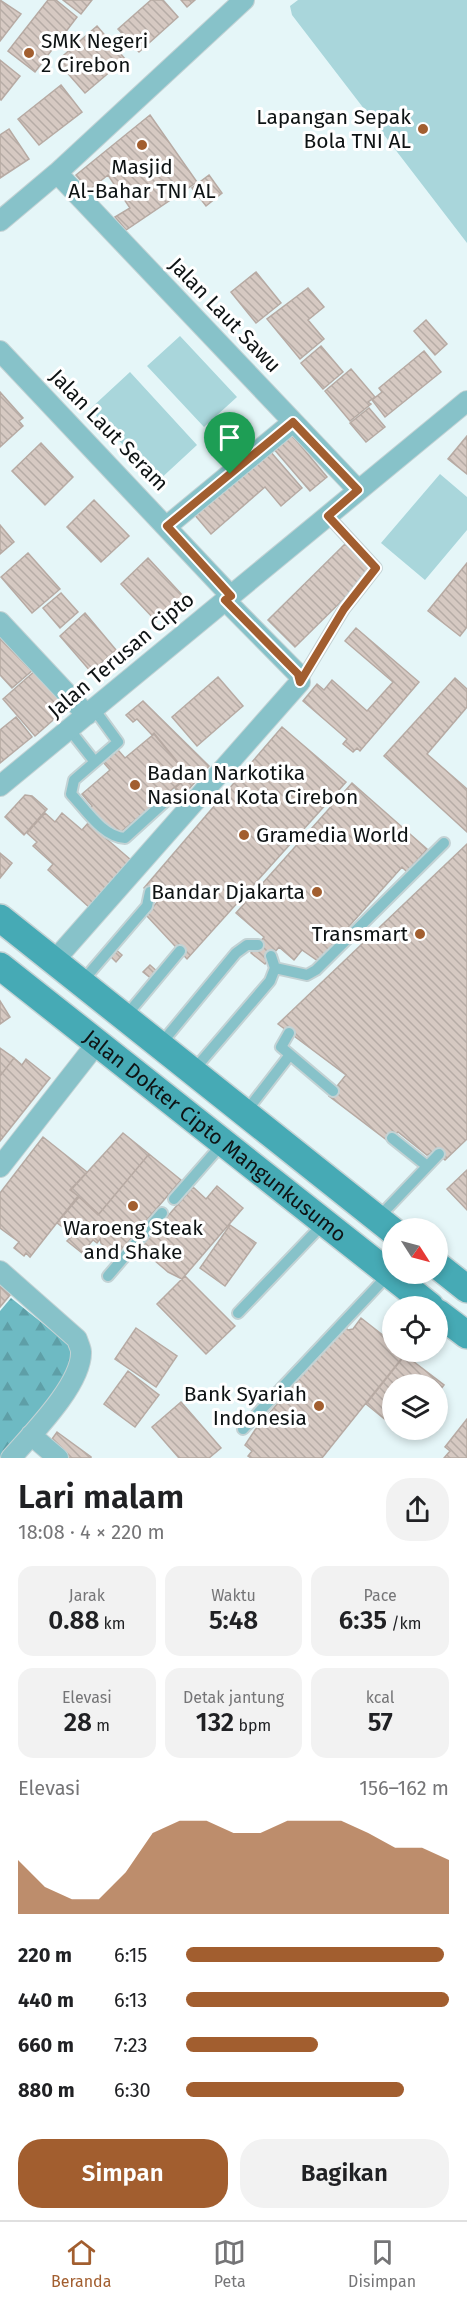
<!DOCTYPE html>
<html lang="id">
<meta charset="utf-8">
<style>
:root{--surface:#fff;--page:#f2f2f2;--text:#202124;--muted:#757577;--line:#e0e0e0;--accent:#a25e2f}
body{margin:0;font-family:"Fira Sans",sans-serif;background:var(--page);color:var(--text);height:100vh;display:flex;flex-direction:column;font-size:22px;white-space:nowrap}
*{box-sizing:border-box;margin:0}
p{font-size:20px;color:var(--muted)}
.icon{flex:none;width:33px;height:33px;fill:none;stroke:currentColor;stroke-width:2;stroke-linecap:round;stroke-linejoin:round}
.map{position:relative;height:1458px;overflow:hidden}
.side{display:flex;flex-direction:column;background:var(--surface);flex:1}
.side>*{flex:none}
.needle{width:39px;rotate:126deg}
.buttons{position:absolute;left:382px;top:1218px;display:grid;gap:12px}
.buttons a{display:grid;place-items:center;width:66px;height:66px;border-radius:50%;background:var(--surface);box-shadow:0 3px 9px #0003;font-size:30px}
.pin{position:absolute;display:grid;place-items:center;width:51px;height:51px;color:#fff;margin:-62px -26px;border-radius:50% 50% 50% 0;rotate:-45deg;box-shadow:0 0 6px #0007}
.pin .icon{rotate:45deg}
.round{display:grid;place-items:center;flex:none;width:63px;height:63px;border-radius:24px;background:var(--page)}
.overview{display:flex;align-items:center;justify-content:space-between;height:102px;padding:0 18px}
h1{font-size:33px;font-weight:600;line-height:45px}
.metrics{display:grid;grid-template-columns:repeat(3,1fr);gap:9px;height:102px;padding:6px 18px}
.metrics div{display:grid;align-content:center;border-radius:15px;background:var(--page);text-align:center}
.metrics b{font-size:26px;font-weight:600}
.metrics small{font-size:16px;font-weight:400}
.metrics p{font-size:16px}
.chart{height:168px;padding:12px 18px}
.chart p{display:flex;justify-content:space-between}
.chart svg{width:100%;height:108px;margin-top:6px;fill:var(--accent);opacity:.7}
.action{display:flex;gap:12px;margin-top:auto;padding:12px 18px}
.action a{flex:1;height:69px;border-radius:24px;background:var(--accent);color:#fff;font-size:24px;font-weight:600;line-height:69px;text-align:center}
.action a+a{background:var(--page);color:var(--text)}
ul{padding:0 18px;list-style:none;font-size:20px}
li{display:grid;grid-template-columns:96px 72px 1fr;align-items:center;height:45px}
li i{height:15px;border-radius:8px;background:var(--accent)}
.tabs{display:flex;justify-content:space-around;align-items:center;height:84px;border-top:2px solid var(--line);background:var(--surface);font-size:16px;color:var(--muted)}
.tabs a{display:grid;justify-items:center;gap:3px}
.tabs .selected{color:var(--accent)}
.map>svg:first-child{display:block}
.forest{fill:url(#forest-firs)}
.pitch{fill:#a9d6db}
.building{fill:url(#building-back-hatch);stroke:#b7aaa3;stroke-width:1.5}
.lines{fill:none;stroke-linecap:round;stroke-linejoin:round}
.lane-casing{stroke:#c3d2d4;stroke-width:14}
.street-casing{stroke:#c3d2d4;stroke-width:22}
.secondary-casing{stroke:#c3d2d4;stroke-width:30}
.lane{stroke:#87c2c9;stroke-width:10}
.street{stroke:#87c2c9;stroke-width:20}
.secondary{stroke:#46aab5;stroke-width:27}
.route-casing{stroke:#fff;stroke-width:12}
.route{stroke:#a25e2f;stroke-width:8}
.poi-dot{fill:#a25e2f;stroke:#fff;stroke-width:2}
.labels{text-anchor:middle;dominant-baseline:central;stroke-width:6;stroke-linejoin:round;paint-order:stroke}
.poi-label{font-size:21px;fill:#0e1314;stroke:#fff;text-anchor:end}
.street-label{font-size:21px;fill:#0e1314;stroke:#fff}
</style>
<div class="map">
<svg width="467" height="1458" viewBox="0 0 467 1458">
<defs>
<pattern id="forest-firs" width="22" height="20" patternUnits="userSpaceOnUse" patternTransform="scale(1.5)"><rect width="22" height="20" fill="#6ebac3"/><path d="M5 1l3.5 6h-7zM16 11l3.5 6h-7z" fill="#5e9fa7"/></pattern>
<pattern id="building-back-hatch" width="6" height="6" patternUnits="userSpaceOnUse" patternTransform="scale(1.5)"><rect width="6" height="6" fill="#d6c9c2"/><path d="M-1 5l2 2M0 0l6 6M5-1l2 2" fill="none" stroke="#b6aca6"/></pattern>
</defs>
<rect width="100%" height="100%" fill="#e5f6f8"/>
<path class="forest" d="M 11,1298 L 66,1342 L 73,1351 L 63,1385 L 4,1458 L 0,1458 L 0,1311 Z"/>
<path class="pitch" d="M 298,0 L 467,0 L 467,243 L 292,15 L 290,6 Z
M 180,336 L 237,397 L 204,427 L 147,366 Z
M 130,372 L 197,445 L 157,482 L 90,409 Z
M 440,474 L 467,497 L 467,530 L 425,580 L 381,543 Z"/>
<path class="building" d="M 0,0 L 21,14 L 0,41 Z
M 48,0 L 56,0 L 77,17 L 35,72 L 8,51 Z
M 63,0 L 92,0 L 81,14 Z
M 151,0 L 163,0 L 178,17 L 139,52 L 118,29 Z
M 181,0 L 195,0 L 187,7 Z
M 97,26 L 125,59 L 85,93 L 57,61 Z
M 0,60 L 20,76 L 1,100 L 0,99 Z
M 61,85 L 82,112 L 39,145 L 18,119 Z
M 150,115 L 197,182 L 126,230 L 115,217 L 130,208 L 108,175 L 89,190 L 76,175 Z
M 9,129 L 29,159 L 0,178 L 0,135 Z
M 209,175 L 222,193 L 206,206 L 192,188 Z
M 256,272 L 281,303 L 256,323 L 231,292 Z
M 308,288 L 324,307 L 308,320 L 324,339 L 300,359 L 267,319 Z
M 426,320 L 447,344 L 435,355 L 414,331 Z
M 321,346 L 343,372 L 323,389 L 301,363 Z
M 424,351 L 441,372 L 385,417 L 372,400 L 382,392 L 379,388 Z
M 351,369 L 375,397 L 368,402 L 371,404 L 350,421 L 325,391 Z
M 0,392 L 23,418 L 19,421 L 23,426 L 0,447 Z
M 369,408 L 385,427 L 366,442 L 350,423 Z
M 290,433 L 327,477 L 310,491 L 273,448 Z
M 467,436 L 467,474 L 448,459 Z
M 41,443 L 73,477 L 45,505 L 12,471 Z
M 269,450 L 302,488 L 281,506 L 265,487 L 211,534 L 194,514 Z
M 94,500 L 129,536 L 101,562 L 67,527 Z
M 0,525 L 14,542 L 0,554 Z
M 345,544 L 372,571 L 295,647 L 268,620 Z
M 28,553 L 60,589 L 32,613 L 1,577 Z
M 148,558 L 183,596 L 156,621 L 121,584 Z
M 467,563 L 467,627 L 460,636 L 428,611 Z
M 61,593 L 78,612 L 60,628 L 43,608 Z
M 85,613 L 116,650 L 91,672 L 60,636 Z
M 356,628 L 419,682 L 360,751 L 357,748 L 353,752 L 343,744 L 347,739 L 303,701 L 317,684 L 324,690 L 332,680 L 367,711 L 393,682 L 345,641 Z
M 0,631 L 34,669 L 12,688 L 0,675 Z
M 36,670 L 68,707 L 35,736 L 3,699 Z
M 218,677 L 243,706 L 197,746 L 172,717 Z
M 455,678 L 467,689 L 467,707 L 427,754 L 467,789 L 467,832 L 384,756 Z
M 143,701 L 209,766 L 182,797 L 175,788 L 189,776 L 154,733 L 152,735 L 137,719 L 133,722 L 126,715 Z
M 16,717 L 32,737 L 0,763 L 0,730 Z
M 282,727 L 346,782 L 187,959 L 146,915 L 159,900 L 144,888 Z
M 154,734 L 188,776 L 116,836 L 90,808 L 92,806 L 82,794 L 110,770 L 103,762 L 118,750 L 125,758 Z
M 352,783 L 427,849 L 407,872 L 402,867 L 318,961 L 302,950 L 294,960 L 279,947 L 265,964 L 251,953 L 264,937 L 236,913 Z
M 25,795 L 32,796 L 47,809 L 24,835 L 5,817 Z
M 45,813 L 55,822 L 62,813 L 82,830 L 88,823 L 131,860 L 90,908 L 48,870 L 53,864 L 33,846 L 37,842 L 27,833 Z
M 467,844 L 467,1139 L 445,1160 L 435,1151 L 427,1155 L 398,1132 L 388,1141 L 329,1096 L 346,1075 L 278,1024 Z
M 0,853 L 12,863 L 0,878 Z
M 114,948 L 122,955 L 116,962 L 109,955 Z
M 150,965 L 159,973 L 153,980 L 143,972 Z
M 0,1001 L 10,1017 L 0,1024 Z
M 0,1048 L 14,1058 L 0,1076 Z
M 14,1058 L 22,1065 L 26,1059 L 50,1078 L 0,1141 L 0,1076 Z
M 123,1133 L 149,1154 L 99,1214 L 71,1190 Z
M 43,1137 L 87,1172 L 70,1190 L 78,1196 L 30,1257 L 26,1253 L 24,1256 L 14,1248 L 19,1242 L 0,1228 L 0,1193 Z
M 149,1154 L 181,1180 L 116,1256 L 101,1243 L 100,1239 L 97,1243 L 93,1240 L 82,1253 L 67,1241 L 73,1235 L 57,1223 L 79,1197 L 98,1215 Z
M 467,1170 L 467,1210 L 447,1189 Z
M 217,1186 L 243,1208 L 182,1279 L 168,1272 L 140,1248 L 193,1187 L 206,1199 Z
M 230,1225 L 256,1243 L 225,1286 L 200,1268 Z
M 185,1276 L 235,1326 L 206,1354 L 157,1304 Z
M 0,1286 L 10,1295 L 0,1307 Z
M 361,1318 L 393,1343 L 393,1352 L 406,1353 L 322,1458 L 251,1458 L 248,1456 L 252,1451 L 245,1445 L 255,1430 L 344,1326 L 348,1330 L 353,1329 Z
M 136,1328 L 177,1356 L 156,1387 L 115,1359 Z
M 405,1355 L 444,1385 L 438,1393 L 438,1384 L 393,1384 L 393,1426 L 366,1404 Z
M 128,1371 L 159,1395 L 135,1427 L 104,1404 Z
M 181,1402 L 221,1448 L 209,1458 L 179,1458 L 152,1427 Z
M 467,1419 L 467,1458 L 444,1458 L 450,1451 L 445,1447 Z
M 57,1432 L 91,1457 L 91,1458 L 63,1458 L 47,1446 Z"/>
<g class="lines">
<g class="lane-casing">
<path id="lane" d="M 300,682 L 344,609 L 376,568 L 328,516
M 94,709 L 118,742 L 74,780 L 71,794 C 86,810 103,837 125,838 L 168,799
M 69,729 L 95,762
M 275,968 L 307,975 L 316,970 L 444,843
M 81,983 L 147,906 L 150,892
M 125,1017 L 180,951
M 289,1033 L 281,1047 L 333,1091
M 160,1045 L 236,953 L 247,945 L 258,945
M 193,1071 L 270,981 L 275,968 L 271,956
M 245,1113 L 289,1056
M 392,1138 L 427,1166
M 174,1199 L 223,1143
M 378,1218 L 439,1154
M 108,1276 L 162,1213
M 238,1313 L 324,1223
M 243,1429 L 389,1274"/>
</g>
<g class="street-casing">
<path id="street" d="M 57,173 L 358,490
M 0,221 L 57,173 L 244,0
M 0,351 L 231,596
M 167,526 L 293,422
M 0,622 L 87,715
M 0,786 L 467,401
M 54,961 L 300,682 L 298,674 L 225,600
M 0,1167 L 97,1043
M 0,1271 L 77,1339 C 78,1343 81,1348 81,1352 C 82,1384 32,1434 11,1458
M 31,1435 L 58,1458"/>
</g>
<g class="secondary-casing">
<g id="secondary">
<path d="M 0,918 L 393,1231"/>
<path id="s1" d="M 0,966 L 430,1306"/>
<path d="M 438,1266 L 467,1289"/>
<path d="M 438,1313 L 467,1335"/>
</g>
</g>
<use href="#lane" class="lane"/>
<use href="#street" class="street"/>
<use href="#secondary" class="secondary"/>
</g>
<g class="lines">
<g class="route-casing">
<path id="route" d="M 293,422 L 358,490 L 328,516 L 376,568 L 344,609 L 300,682 L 298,674 L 225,600 L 231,596 L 167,526 Z"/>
</g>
<use href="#route" class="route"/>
</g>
<g class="poi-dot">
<circle cx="29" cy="53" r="6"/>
<circle cx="423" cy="129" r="6"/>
<circle cx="142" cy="145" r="6"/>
<circle cx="135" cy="785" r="6"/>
<circle cx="244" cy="835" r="6"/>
<circle cx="317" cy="892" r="6"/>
<circle cx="420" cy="934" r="6"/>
<circle cx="133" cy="1206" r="6"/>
<circle cx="319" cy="1406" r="6"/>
</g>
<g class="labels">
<g class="poi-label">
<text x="41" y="41" text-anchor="start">SMK Negeri<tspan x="41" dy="24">2 Cirebon</tspan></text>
<text x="411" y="117">Lapangan Sepak<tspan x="411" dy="24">Bola TNI AL</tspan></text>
<text x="142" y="167" text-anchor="middle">Masjid<tspan x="142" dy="24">Al-Bahar TNI AL</tspan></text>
<text x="147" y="773" text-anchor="start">Badan Narkotika<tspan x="147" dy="24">Nasional Kota Cirebon</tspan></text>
<text x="256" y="835" text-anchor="start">Gramedia World</text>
<text x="305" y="892">Bandar Djakarta</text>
<text x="408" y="934">Transmart</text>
<text x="133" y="1228" text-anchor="middle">Waroeng Steak<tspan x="133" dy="24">and Shake</tspan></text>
<text x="307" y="1394">Bank Syariah<tspan x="307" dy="24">Indonesia</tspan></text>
</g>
<g class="street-label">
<text transform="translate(225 315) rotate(46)">Jalan Laut Sawu</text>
<text transform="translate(109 430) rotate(46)">Jalan Laut Seram</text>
<text transform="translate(121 655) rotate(-40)">Jalan Terusan Cipto</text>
<text stroke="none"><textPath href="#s1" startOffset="274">Jalan Dokter Cipto Mangunkusumo</textPath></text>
</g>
</g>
</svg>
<div class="buttons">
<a><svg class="needle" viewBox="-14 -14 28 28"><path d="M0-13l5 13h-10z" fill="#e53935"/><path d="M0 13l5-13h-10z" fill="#757577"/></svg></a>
<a><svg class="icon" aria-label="locate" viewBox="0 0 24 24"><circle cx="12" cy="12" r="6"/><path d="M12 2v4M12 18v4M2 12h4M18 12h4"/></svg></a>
<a><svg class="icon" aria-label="layers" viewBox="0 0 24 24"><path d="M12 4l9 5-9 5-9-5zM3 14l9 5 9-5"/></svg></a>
</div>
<div class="pin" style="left:230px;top:474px;background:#1e9e55"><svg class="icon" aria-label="arrive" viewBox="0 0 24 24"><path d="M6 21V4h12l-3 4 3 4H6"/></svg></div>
</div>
<section class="side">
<div class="overview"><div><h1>Lari malam</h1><p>18:08 · 4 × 220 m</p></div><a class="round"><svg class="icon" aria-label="share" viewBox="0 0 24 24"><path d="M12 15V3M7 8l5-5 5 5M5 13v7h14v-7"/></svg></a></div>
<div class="metrics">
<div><p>Jarak</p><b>0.88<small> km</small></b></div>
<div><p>Waktu</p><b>5:48</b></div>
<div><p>Pace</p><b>6:35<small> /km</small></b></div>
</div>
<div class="metrics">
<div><p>Elevasi</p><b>28<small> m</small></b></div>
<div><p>Detak jantung</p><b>132<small> bpm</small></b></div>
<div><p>kcal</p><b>57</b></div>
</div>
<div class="chart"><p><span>Elevasi</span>156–162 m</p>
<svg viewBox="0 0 160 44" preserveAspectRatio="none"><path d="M0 44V22L10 33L20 38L30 38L40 27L50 11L60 6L70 6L80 11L90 11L100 6L110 6L120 6L130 11L140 17L150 17L160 22V44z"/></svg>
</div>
<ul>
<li><b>220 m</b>6:15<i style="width:98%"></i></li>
<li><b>440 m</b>6:13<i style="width:100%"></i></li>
<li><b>660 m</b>7:23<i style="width:50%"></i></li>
<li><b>880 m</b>6:30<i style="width:83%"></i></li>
</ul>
<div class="action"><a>Simpan</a><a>Bagikan</a></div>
</section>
<nav class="tabs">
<a class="selected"><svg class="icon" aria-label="home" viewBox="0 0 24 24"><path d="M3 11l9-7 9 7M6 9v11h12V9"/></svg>Beranda</a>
<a><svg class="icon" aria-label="map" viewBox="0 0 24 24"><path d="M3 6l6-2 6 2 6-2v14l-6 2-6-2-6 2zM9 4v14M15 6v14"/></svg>Peta</a>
<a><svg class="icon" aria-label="saved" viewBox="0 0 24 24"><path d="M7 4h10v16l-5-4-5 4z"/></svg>Disimpan</a>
</nav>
